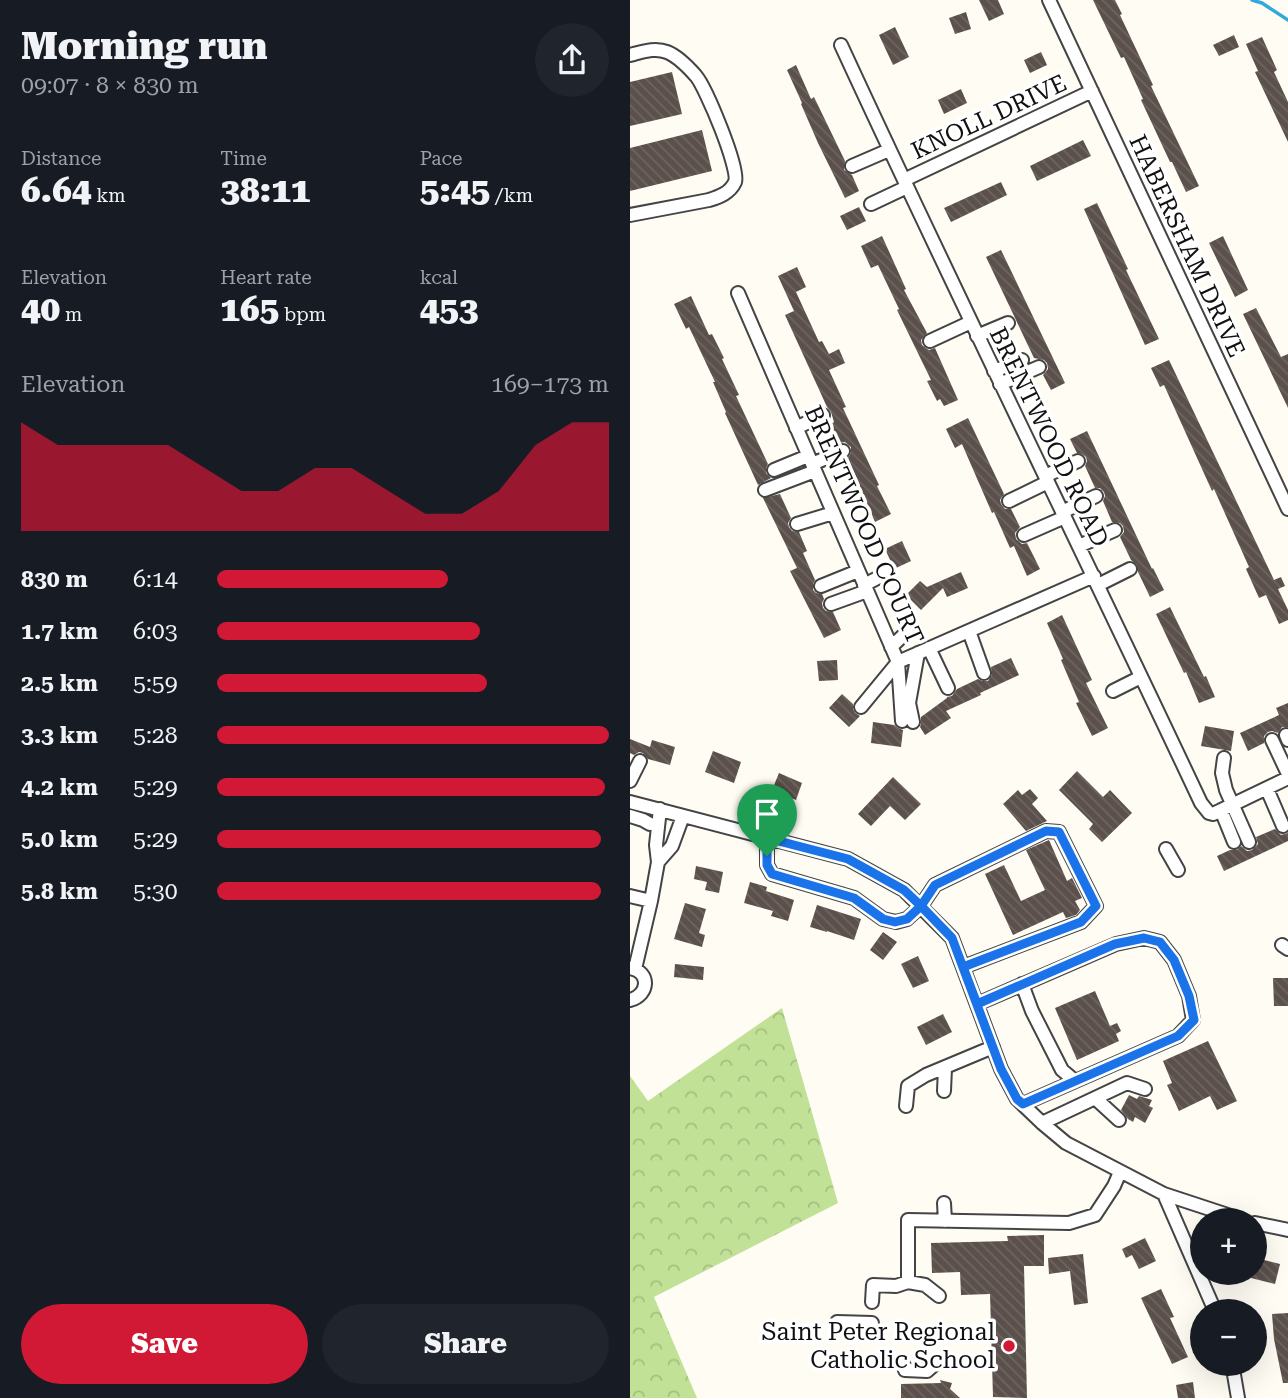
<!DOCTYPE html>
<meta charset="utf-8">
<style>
:root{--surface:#171b24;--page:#20242c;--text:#f1f3f6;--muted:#9ea1a6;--accent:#d11834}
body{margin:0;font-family:"Roboto Serif",serif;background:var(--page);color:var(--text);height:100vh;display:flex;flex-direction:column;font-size:26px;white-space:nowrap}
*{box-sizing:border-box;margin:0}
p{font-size:23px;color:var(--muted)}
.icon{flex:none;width:38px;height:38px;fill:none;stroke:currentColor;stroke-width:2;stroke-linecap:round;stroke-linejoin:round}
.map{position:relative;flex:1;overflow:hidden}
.panel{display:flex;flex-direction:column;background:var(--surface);width:630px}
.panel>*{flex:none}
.buttons{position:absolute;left:560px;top:1208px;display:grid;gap:14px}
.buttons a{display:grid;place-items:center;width:77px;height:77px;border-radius:50%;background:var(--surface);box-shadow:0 7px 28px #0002;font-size:35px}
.pin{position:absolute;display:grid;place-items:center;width:60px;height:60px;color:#fff;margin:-72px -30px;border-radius:50% 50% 50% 0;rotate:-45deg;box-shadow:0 0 7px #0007}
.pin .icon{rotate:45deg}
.round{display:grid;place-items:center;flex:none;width:74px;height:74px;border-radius:37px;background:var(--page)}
.overview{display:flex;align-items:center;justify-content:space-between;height:119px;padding:0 21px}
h1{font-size:38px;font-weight:800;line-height:52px}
.stats{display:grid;grid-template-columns:repeat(3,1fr);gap:10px;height:119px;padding:7px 21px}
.stats div{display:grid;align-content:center}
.stats b{font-size:35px;font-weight:800}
.stats small{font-size:19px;font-weight:400}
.stats p{font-size:19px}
.chart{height:196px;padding:14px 21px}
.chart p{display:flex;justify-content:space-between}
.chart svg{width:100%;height:126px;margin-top:7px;fill:var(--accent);opacity:.7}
.cta{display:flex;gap:14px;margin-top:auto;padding:14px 21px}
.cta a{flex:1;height:80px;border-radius:42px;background:var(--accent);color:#fff;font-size:28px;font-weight:800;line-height:80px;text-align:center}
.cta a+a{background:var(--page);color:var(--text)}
ul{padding:0 21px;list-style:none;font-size:23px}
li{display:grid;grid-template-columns:112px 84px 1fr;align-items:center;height:52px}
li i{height:18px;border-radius:9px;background:var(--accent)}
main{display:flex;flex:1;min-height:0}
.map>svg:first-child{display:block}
.forest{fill:url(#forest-crowns)}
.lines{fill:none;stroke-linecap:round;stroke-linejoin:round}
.stream{stroke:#32a9dc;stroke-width:3.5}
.building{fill:url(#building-back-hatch)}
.minor-casing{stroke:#444;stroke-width:16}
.minor{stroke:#fff;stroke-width:12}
.route-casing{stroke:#fff;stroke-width:14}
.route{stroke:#1a73e8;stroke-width:9}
.poi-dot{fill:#d11834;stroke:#fff;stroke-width:2.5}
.labels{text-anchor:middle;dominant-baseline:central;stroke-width:7;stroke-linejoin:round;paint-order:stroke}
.street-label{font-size:24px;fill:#111;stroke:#fff}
.poi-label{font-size:24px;fill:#111;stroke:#fff;text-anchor:end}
</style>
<main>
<section class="panel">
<div class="overview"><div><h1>Morning run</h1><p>09:07 · 8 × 830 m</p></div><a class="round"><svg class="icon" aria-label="share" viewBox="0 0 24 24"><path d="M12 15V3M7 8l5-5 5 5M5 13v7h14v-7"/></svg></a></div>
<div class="stats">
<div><p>Distance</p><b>6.64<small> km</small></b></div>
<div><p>Time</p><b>38:11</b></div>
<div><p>Pace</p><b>5:45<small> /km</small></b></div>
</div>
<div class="stats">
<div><p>Elevation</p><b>40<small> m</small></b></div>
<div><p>Heart rate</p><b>165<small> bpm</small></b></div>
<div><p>kcal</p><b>453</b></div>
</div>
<div class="chart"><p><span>Elevation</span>169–173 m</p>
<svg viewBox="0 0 160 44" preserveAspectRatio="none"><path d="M0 44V6L10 14L20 14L30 14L40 14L50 22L60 30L70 30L80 22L90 22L100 30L110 38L120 38L130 30L140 14L150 6L160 6V44z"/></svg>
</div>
<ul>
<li><b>830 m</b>6:14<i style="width:59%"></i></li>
<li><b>1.7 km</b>6:03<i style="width:67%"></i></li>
<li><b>2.5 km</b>5:59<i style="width:69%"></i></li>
<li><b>3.3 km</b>5:28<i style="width:100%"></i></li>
<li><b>4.2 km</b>5:29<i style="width:99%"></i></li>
<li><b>5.0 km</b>5:29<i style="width:98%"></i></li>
<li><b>5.8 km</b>5:30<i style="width:98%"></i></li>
</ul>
<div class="cta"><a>Save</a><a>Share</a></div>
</section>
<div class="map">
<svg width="658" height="1398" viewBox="0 0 658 1398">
<defs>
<pattern id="forest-crowns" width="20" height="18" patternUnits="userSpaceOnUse" patternTransform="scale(1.75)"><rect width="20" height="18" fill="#c0e196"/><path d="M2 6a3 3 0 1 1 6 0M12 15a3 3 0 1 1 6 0" fill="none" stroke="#a4c080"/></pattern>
<pattern id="building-back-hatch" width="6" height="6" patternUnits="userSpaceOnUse" patternTransform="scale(1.75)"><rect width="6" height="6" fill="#5b504b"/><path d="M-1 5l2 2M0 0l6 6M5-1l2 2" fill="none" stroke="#6e6561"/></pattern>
</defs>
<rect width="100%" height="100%" fill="#fffcf4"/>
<path class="forest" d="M 152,1008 L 208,1203 L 24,1297 L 67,1398 L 0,1398 L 0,1076 L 18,1101 Z"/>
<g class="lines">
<path class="stream" d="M 622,0 L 632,3 L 658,20"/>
</g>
<path class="building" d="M 349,0 L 368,0 L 374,14 L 359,21 Z
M 463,0 L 485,0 L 492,14 L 490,15 L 523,85 L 521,86 L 569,186 L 556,192 L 542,162 L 540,162 L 511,100 L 513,99 L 494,57 L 491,58 Z
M 336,12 L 341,29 L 325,34 L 319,18 Z
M 265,27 L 279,57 L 263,65 L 249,35 Z
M 604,35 L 609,47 L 589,56 L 583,45 Z
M 632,37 L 647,70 L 644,72 L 658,102 L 658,142 L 625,72 L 628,71 L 616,44 Z
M 411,52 L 417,65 L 400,73 L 394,60 Z
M 166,65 L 181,99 L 184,97 L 215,161 L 214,170 L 222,175 L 229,191 L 215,198 L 188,143 L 171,104 L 172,103 L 157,70 Z
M 42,72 L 52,114 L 0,126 L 0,82 Z
M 331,89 L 337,103 L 314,114 L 308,100 Z
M 72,130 L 82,171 L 0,191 L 0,148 Z
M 453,140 L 461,156 L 407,181 L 400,166 Z
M 371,182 L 377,195 L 321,222 L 314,208 Z
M 467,203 L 498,269 L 496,270 L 529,339 L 515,345 L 454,209 Z
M 229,207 L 236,221 L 217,230 L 210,216 Z
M 252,236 L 276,289 L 274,290 L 297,333 L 291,340 L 292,345 L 299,350 L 305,348 L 328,400 L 314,406 L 310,399 L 307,401 L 297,381 L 301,380 L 267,310 L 269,309 L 248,265 L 241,268 L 231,246 Z
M 593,236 L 618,290 L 605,297 L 579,243 Z
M 371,250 L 435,383 L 421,390 L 413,375 L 418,369 L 417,363 L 414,360 L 404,358 L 356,257 Z
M 167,267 L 176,287 L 166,292 L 189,342 L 192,341 L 199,354 L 209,349 L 215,363 L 199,370 L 216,407 L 213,408 L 249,485 L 247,486 L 261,514 L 245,522 L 218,458 L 221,453 L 221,447 L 215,442 L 210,443 L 201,424 L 204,422 L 201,412 L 197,407 L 155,315 L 164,311 L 148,276 Z
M 61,296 L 79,335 L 82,334 L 94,358 L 92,359 L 109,395 L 106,396 L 138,464 L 136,468 L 136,473 L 141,478 L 128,485 L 95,413 L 96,412 L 83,382 L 85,382 L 59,327 L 56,329 L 44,304 Z
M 626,308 L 651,357 L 658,354 L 658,408 L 613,314 Z
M 539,360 L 644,580 L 651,577 L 655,586 L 648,589 L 658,610 L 658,620 L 649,624 L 636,595 L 629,598 L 616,569 L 619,567 L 584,489 L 582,491 L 534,385 L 530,387 L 521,368 Z
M 338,418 L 374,494 L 370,500 L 371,504 L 375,509 L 381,509 L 390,527 L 385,533 L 386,539 L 392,544 L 397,543 L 410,569 L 397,576 L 384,546 L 380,548 L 364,512 L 362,513 L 332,444 L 325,448 L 316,429 Z
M 457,431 L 522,569 L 523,568 L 534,590 L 520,597 L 508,572 L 507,565 L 501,560 L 490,537 L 494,532 L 493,526 L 490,523 L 482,522 L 473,501 L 475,496 L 474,492 L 470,488 L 465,488 L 455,466 L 457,461 L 456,457 L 452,454 L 447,453 L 440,439 Z
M 150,494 L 161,518 L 158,523 L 159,527 L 162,531 L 169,532 L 177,551 L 173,553 L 185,580 L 183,584 L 183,590 L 186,593 L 192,594 L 194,599 L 192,603 L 193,608 L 196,611 L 203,612 L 211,630 L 194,638 L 160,571 L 167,568 L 133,498 Z
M 272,541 L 281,561 L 266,568 L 262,564 L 255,549 Z
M 331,572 L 338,588 L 317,597 L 313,588 L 291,610 L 276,595 L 290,581 L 297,587 Z
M 540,607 L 574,677 L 576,676 L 585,697 L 569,703 L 556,672 L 554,673 L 526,614 Z
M 432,615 L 462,680 L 456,683 L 478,728 L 462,736 L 446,703 L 449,702 L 431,660 L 433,659 L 417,623 Z
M 381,658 L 389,675 L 350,693 L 351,695 L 316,711 L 321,718 L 295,735 L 290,727 L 291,724 L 291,717 L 317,698 L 317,697 L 322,696 L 327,689 L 348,679 L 352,681 L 358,681 L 362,675 L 361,667 Z
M 207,660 L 208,680 L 189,681 L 187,661 Z
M 212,694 L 223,704 L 223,709 L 225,713 L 230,716 L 219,727 L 199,708 Z
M 658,703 L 658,727 L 652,727 L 648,733 L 642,731 L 638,732 L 634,736 L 634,743 L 618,751 L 610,733 L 649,715 L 646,708 Z
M 243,722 L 264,725 L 268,728 L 273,730 L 271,747 L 241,743 Z
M 575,726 L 604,731 L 601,751 L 571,746 Z
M 0,739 L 20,747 L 22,740 L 45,747 L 40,765 L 18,759 L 13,753 L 9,752 L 4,755 L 0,753 Z
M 83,751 L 111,762 L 104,783 L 75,772 Z
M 447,771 L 473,797 L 480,790 L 502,813 L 472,842 L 459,829 L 463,824 L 429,790 Z
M 149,773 L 172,783 L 166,800 L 142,790 Z
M 263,777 L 291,804 L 275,820 L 260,806 L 241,826 L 228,814 Z
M 400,789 L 408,798 L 402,804 L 417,821 L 396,831 L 373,804 L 388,790 L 392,795 Z
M 645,829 L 651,835 L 658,833 L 658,841 L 594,871 L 587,856 L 600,850 L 607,850 L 611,846 L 617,851 L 622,850 L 628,844 L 626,837 Z
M 419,840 L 437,881 L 442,878 L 452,898 L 445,901 L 450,910 L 446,915 L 436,918 L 433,912 L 383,935 L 355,874 L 374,865 L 391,901 L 415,890 L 396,850 Z
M 66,866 L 93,872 L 89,893 L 75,890 L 77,882 L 64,879 Z
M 120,882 L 137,887 L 136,891 L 164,900 L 158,921 L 141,916 L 143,911 L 114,903 Z
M 55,903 L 76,909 L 69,933 L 75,935 L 72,947 L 44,939 Z
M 187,905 L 231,919 L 224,940 L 197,931 L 197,932 L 180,927 Z
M 253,932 L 267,942 L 253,960 L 240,950 Z
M 288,956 L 299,981 L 283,988 L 271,964 Z
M 45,964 L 74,967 L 73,980 L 44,977 Z
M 643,978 L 658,978 L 658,1006 L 644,1006 Z
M 465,991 L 480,1026 L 487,1023 L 491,1031 L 486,1034 L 489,1041 L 447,1060 L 425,1008 Z
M 313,1014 L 322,1032 L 296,1045 L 287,1027 Z
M 578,1041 L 607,1101 L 587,1110 L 580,1096 L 549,1111 L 537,1085 L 542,1083 L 533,1061 Z
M 499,1095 L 507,1099 L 509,1096 L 522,1100 L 519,1106 L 523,1108 L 515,1123 L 505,1117 L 503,1122 L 498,1119 L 491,1110 Z
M 414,1235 L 414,1266 L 394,1266 L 397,1398 L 363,1397 L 360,1294 L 331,1295 L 330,1272 L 302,1273 L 301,1243 L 378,1241 L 377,1236 Z
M 515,1238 L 526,1261 L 509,1269 L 502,1255 L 496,1258 L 492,1249 Z
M 453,1254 L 458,1303 L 444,1305 L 440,1271 L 419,1274 L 418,1258 Z
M 626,1258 L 650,1264 L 645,1284 L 621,1278 L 623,1272 L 625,1272 Z
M 531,1289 L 544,1317 L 540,1318 L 558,1357 L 542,1364 L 511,1298 Z
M 658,1313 L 658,1383 L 653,1383 L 644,1339 L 642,1314 Z
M 310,1380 L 322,1383 L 320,1389 L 330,1398 L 271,1398 L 271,1384 L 311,1383 Z
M 563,1382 L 565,1398 L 548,1398 L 546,1385 Z"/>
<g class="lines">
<g class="minor-casing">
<path id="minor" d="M 419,0 L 658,509
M 211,45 C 328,299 452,550 571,803 L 579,813 L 583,814 L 658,778
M 0,55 C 12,52 25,47 37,52 C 47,56 59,68 66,76 C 76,88 110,169 105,182 C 100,193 89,197 79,200 L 0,215
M 222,166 L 259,150
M 274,180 L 462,91
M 241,204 L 277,187
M 108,293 L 268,662 L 464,576
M 347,336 L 378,323
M 300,341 L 341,322
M 364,371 L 392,360
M 370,384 L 409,367
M 166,428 L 193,415
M 182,464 L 213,451
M 144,470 L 178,456
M 415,476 L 448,461
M 135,490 L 185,471
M 379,501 L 418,482
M 432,512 L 466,496
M 167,524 L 203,513
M 394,535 L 435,517
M 449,546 L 485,530
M 234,585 L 259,572
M 468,585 L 500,569
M 191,586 L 228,571
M 201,604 L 237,591
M 339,631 L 354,673
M 261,647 L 279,630
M 299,648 L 318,688
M 268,662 L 272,721
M 483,691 L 511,677
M 231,707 L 268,662
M 283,722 L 279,703 L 288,653
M 656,735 L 658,740
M 642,740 L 658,774
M 594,758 L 592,773 L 596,790 L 619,842
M 0,781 L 10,761
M 637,789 L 653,826
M 0,802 L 218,859 L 274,890 L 322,938 L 371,1069 L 387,1099 L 412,1123 L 436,1143 L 534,1194 L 613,1220
M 591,810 L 604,842
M 0,816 L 13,820 L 20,824
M 137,838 L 137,865 L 142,874 L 224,898 L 253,919 L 266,922 L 277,919 L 291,906 L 305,885 L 416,831 L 429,832 L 466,906 L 451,922 L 333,967
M 536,849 L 548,870
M 28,862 L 42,846 L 53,816
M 0,896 L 21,901
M 652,945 L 658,949
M 0,968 C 21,972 19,995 0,1000
M 5,969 L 21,901 L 28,862 L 26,845 L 30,809
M 392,984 L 402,1011 L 432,1070 L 445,1081
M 347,1004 L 486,944 L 514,938 L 530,942 L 544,960 L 559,996 L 563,1020 L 548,1036 L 393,1104
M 314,1091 L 315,1068
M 465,1098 L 489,1120
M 276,1106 L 278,1086 L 296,1075 L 363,1047
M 412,1123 L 497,1083 L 515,1089
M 534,1194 L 585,1311
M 314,1203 L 315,1221
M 625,1223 L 658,1230
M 278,1282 L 278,1220 L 439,1223 L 465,1215 L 484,1186 L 490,1172
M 242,1302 L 243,1285 L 266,1286 L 278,1282 L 295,1285 L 309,1296
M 207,1322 L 242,1323
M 272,1361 L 275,1370 L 297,1371 L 306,1363
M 602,1363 L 608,1398"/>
</g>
<use href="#minor" class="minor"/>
</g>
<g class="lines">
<g class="route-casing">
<path id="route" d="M 137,856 L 137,865 L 142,874 L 224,898 L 253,919 L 265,922 L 277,919 L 291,906 L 322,938 L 371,1069 L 387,1099 L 393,1104 L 548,1036 L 564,1020 L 559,996 L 544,960 L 530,942 L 514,938 L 485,944 L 347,1004 L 333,967 L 451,922 L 466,906 L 429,832 L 416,831 L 305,885 L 291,906 L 274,890 L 218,859 L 137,838 L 137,856"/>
</g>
<use href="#route" class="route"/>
</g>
<circle class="poi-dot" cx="379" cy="1346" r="7"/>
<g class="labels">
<g class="street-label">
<text transform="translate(359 117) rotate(-25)">KNOLL DRIVE</text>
<text transform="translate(557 246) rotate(65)">HABERSHAM DRIVE</text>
<text transform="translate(419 437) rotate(64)">BRENTWOOD ROAD</text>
<text transform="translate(234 525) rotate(66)">BRENTWOOD COURT</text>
</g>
<g class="poi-label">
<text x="365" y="1332">Saint Peter Regional<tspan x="365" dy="28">Catholic School</tspan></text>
</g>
</g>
</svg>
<div class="buttons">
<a>+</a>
<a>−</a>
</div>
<div class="pin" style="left:137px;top:856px;background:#1e9e55"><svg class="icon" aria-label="arrive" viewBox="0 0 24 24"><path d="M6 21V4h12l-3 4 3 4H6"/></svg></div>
</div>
</main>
